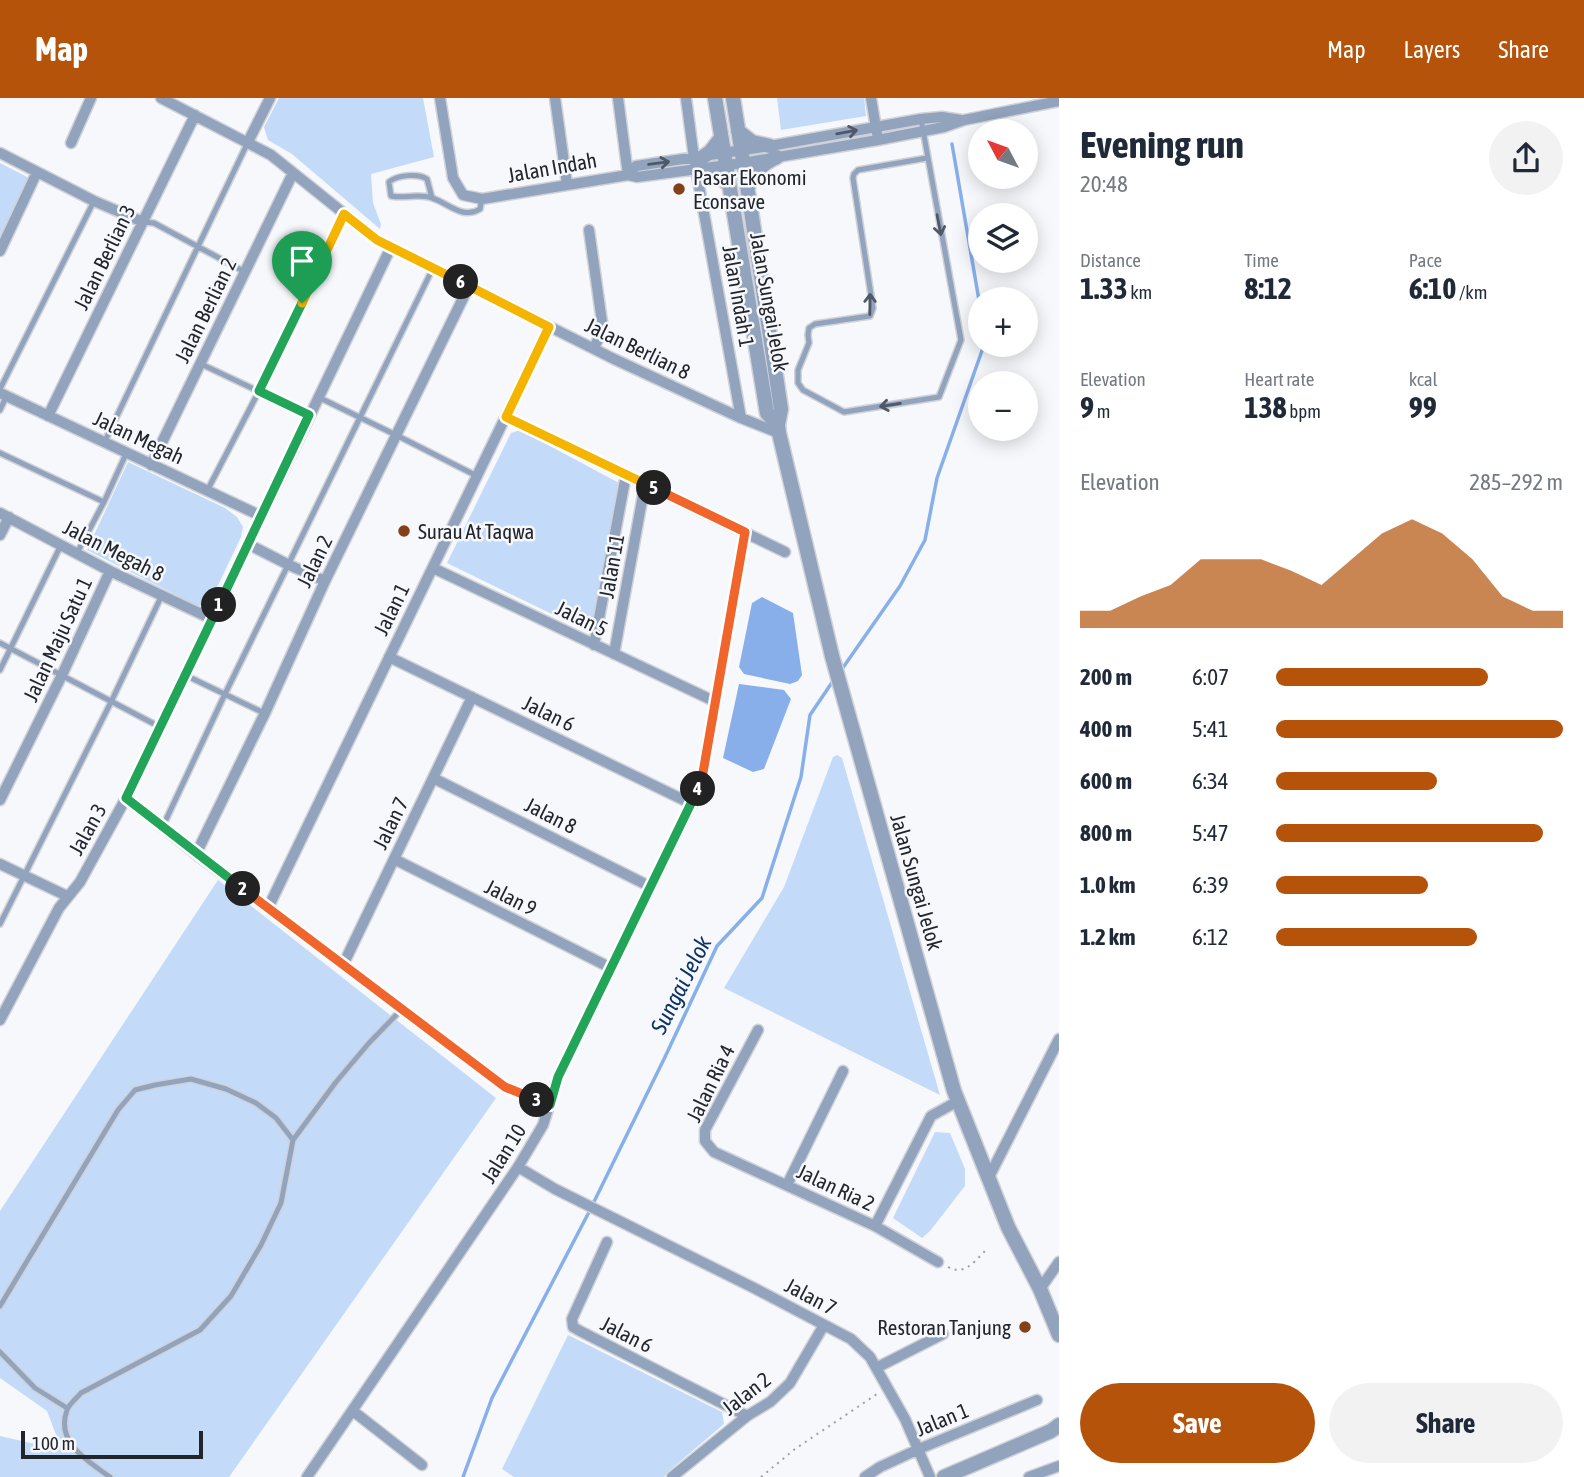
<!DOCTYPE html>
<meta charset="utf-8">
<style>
:root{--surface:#fff;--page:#f2f2f3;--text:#1f2937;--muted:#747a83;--accent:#b45309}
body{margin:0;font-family:"Asap Condensed",sans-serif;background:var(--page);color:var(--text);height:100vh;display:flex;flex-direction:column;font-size:26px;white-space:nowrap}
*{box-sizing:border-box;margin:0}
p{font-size:23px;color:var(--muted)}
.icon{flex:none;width:38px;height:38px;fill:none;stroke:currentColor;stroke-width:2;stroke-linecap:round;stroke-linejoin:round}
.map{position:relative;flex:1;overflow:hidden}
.panel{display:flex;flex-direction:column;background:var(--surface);width:525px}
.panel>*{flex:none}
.needle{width:46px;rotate:311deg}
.controls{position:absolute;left:968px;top:21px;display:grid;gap:14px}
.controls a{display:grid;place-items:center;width:70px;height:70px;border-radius:50%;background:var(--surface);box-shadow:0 4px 18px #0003;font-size:35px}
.scale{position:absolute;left:21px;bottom:18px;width:182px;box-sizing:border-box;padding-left:7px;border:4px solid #22262c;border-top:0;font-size:19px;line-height:24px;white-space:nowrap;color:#22262c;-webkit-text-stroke:5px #f6f8fc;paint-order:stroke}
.pin{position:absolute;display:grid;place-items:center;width:60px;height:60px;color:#fff;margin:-72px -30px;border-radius:50% 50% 50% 0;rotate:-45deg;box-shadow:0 0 7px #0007}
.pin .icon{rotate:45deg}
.km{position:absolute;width:35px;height:35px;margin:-18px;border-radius:50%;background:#222;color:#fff;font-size:19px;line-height:35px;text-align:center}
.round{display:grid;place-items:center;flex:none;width:74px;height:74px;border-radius:37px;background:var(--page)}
.headline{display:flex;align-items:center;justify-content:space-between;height:119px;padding:0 21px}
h1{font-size:38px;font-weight:700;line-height:52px}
.metrics{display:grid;grid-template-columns:repeat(3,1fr);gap:10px;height:119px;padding:7px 21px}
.metrics div{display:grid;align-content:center}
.metrics b{font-size:30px;font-weight:700}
.metrics small{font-size:19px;font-weight:400}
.metrics p{font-size:19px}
.chart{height:196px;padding:14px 21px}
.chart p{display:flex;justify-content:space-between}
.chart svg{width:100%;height:126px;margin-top:7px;fill:var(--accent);opacity:.7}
.action{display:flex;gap:14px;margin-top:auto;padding:14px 21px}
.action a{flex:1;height:80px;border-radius:42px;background:var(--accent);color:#fff;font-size:28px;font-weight:700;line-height:80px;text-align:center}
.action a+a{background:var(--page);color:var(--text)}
ul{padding:0 21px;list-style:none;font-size:23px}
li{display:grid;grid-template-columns:112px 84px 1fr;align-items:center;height:52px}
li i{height:18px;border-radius:9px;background:var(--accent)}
header{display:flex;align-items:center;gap:42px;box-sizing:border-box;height:98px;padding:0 35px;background:var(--accent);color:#fff}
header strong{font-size:33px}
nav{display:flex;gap:38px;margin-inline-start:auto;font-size:24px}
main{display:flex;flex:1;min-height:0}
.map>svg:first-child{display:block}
.green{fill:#c4daf9}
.water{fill:#88afe9}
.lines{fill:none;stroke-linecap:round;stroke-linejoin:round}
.stream{stroke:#88afe9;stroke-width:3.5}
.service-casing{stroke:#d0d2d7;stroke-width:8}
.minor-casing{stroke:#d0d2d7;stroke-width:13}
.tertiary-casing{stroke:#d0d2d7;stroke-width:17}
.path{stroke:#9c9fa4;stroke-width:2;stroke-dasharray:2 5;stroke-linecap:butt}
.service{stroke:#92a3bd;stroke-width:5}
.minor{stroke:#92a3bd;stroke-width:10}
.tertiary{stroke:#92a3bd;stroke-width:14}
.oneway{stroke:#4f5866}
.split-1-casing{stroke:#fff;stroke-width:14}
.split-2-casing{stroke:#fff;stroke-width:14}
.split-3-casing{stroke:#fff;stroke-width:14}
.split-4-casing{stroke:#fff;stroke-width:14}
.split-5-casing{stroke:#fff;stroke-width:14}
.split-6-casing{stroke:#fff;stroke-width:14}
.split-7-casing{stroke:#fff;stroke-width:14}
.split-1{stroke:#22a559;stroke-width:9}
.split-2{stroke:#22a559;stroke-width:9}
.split-3{stroke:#f0652b;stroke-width:9}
.split-4{stroke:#22a559;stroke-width:9}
.split-5{stroke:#f0652b;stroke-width:9}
.split-6{stroke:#f5b400;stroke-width:9}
.split-7{stroke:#f5b400;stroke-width:9}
.poi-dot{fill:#844017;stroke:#f6f8fc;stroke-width:2.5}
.labels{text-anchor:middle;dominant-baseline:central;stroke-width:5;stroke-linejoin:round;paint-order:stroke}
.street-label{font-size:21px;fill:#22262c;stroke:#f6f8fc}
.poi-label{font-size:21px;fill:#22262c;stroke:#f6f8fc;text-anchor:start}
.water-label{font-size:23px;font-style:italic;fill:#0d3366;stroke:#f6f8fc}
</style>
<header>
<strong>Map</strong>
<nav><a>Map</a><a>Layers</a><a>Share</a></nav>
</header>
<main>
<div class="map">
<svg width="1059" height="1379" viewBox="0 0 1059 1379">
<rect width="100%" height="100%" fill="#f6f8fc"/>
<path class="green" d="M 279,0 L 423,0 L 434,59 L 371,76 L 373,105 L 381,126 L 380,131 L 292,56 L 268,42 L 264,29 Z
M 777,0 L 864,0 L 866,18 L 781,32 Z
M 0,65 L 29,80 L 0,143 Z
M 520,332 L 619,385 L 591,535 L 447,465 L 511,335 Z
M 128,364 L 225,410 L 237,419 L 243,429 L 241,439 L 210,504 L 198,508 L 87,452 Z
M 837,657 L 842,660 L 940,997 L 724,890 L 784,789 L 833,659 Z
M 218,782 L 496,1000 L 229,1379 L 0,1379 L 0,1338 L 53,1350 L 58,1342 L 47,1313 L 0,1280 L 0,1113 Z
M 935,1034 L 950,1035 L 965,1071 L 965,1088 L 930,1133 L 922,1140 L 893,1120 Z
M 568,1237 L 722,1314 L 724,1326 L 670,1372 L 664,1379 L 514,1379 L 502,1371 Z"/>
<path class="water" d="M 762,499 L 793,515 L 802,577 L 798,583 L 790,586 L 744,576 L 739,569 L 752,505 Z
M 739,586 L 784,592 L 791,601 L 764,671 L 753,674 L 723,660 Z"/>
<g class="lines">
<path class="stream" d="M 952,46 L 980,208
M 842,571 L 900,488 L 925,442 L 937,380 L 984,247
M 463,1379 L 492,1300 L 588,1116 L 665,959 L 717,848 L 762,800 L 801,679 L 810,617 L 833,583"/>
<g class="service-casing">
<path id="service" d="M 921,21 L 961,242 L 939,299 L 844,314 L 803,292 L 798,285 L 798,272 L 809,245 L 808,237 L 809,230 L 815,226 L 870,218 L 873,210 L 853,80 L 854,76 L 858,72 L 927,60
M 432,100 L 427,81 C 418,75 397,77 389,84 L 391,98 C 404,101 418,95 432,100 C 448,105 463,122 480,111 L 482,101
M 143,124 L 154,125 L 245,174
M 201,266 L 309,317
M 0,291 L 94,103
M 318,299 L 396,337 L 477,378
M 0,312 L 6,299
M 104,345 L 248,44
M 0,355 L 104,404
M 207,393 L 259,293 L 344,117
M 77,455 L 104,404 L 126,356
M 0,545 L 160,629
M 0,572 L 61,447
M 185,577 L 264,615
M 163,728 L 225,596 L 433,170
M 0,826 L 111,604 L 162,497
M 0,1208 L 118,1012 L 135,992 L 155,987 L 191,981 L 226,991 L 256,1005 L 276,1020 L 293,1042
M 0,1254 L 35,1290 L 67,1310
M 110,1379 C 88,1363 55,1345 67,1312 C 69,1306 77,1300 81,1295 L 200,1232 L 231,1198 L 261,1147 L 281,1105 L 293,1042 L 336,984 L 369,945 L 401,912"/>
</g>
<g class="minor-casing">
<path id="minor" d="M 161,0 L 271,57 L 377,142 L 614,261 L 741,320 L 779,335
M 440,0 L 453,80 L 463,97 L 482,101 L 628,77 L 637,79 L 743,65 L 878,42 L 944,29 L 964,22 L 1059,3
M 555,0 L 567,86
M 618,0 L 628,77
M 686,0 L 694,60 L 741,320
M 871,0 L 877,36
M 248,44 L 270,0
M 71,45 L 91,0
M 0,55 L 94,103 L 143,124
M 628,77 L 636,68 L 770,48 L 921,21 L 942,19 L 961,22
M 589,132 L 603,231 L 594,250
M 0,153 L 37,74
M 0,295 L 261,418
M 48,318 L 195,17
M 506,319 L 785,454
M 151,367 L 293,75
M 0,415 L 110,473 L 212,521
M 0,437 L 9,419
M 248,446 L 289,467 L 325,483
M 433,470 L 716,604
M 594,547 L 626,377
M 614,556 L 645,386
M 389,559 L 692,706
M 433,680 L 651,789
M 126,700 L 196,756 L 505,989 L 550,1007
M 0,702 L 62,577 L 110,473
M 196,756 L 265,615 L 325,483 L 469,188
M 394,761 L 611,870
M 0,766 L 67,798
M 268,810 L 549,229
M 343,867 L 472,599
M 0,922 L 59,810 L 80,784 L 126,700 L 391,149
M 758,932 L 705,1032 L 705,1043 L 714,1054 L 875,1128 L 938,1164
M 518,1069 L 555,1091 L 754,1190 L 851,1241 L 870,1259 L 905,1321 L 930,1379
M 988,1081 L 1059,941
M 787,1087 L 843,973
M 875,1128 L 931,1018 L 958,1003
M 607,1144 L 572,1221 L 573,1229 L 580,1233 L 747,1318
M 1040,1191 L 1059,1164
M 876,1270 L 943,1236
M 353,1313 L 422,1367
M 307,1379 L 518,1069 L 543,1027 L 558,979 L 701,686 L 745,434
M 672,1379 L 747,1318 L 770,1304 L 790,1285 L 824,1227
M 865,1379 L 880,1369 L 919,1351 L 1037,1302
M 1029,1379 L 1059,1368"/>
</g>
<g class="tertiary-casing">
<path id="tertiary" d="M 715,0 L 767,315 L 778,327
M 733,0 L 752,119 L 781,311 L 778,327 L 779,335 L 832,558 L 954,993 L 1008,1129 L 1040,1191 L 1059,1237
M 738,33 L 752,44 L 770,48
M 703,59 L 710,54 L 721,40
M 703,71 L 717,76 L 729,87
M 748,89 C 753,74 763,65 777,59
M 944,1379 L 1051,1333 L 1059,1327"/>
</g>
<path class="path" d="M 948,1169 C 964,1178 974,1164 985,1153
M 761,1379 L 795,1351 L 877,1296"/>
<use href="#service" class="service"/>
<use href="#minor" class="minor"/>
<use href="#tertiary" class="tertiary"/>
</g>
<defs><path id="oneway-shaft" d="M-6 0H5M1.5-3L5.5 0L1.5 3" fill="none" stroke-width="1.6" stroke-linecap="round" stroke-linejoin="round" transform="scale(1.75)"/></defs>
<g class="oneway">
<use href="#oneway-shaft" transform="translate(847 34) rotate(-10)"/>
<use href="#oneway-shaft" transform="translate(659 65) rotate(-8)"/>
<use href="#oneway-shaft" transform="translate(939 127) rotate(79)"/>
<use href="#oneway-shaft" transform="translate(870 206) rotate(-89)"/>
<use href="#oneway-shaft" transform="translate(890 307) rotate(171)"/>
</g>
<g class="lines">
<g class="split-1-casing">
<path id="split-1" d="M 219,507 L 309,317 L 259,293 L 302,205"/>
</g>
<g class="split-2-casing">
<path id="split-2" d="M 219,507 L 126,700 L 243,791"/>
</g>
<g class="split-3-casing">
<path id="split-3" d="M 243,791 L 505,989 L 537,1002"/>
</g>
<g class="split-4-casing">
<path id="split-4" d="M 537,1002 L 550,1007 L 558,979 L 698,691"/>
</g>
<g class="split-5-casing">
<path id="split-5" d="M 654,390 L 745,434 L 701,686 L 698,691"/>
</g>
<g class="split-6-casing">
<path id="split-6" d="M 461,184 L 549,229 L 506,319 L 654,390"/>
</g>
<g class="split-7-casing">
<path id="split-7" d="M 302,205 L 344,116 L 377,142 L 461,184"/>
</g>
<use href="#split-1" class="split-1"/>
<use href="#split-2" class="split-2"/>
<use href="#split-3" class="split-3"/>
<use href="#split-4" class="split-4"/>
<use href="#split-5" class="split-5"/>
<use href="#split-6" class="split-6"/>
<use href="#split-7" class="split-7"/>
</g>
<g class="poi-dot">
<circle cx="679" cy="91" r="7"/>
<circle cx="404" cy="433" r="7"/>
<circle cx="1025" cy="1229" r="7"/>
</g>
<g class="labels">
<g class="street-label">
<text transform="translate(552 69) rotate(-10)">Jalan Indah</text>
<text transform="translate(104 159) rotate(-64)">Jalan Berlian 3</text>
<text transform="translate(739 198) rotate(80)">Jalan Indah 1</text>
<text transform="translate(770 204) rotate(80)">Jalan Sungai Jelok</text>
<text transform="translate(205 212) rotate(-64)">Jalan Berlian 2</text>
<text transform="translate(638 250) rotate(26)">Jalan Berlian 8</text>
<text transform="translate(139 339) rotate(25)">Jalan Megah</text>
<text transform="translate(114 452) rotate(27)">Jalan Megah 8</text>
<text transform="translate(314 463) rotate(-64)">Jalan 2</text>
<text transform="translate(611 468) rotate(-80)">Jalan 11</text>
<text transform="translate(391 511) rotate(-64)">Jalan 1</text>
<text transform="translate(582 520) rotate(26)">Jalan 5</text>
<text transform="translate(57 541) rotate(-65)">Jalan Maju Satu 1</text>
<text transform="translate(549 615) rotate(26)">Jalan 6</text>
<text transform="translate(551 717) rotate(27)">Jalan 8</text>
<text transform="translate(390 725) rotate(-64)">Jalan 7</text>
<text transform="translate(87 731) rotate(-61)">Jalan 3</text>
<text transform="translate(917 784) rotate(74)">Jalan Sungai Jelok</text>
<text transform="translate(511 799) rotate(27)">Jalan 9</text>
<text transform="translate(710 985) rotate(-64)">Jalan Ria 4</text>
<text transform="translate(503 1055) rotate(-58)">Jalan 10</text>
<text transform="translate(836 1089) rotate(25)">Jalan Ria 2</text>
<text transform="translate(811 1198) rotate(28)">Jalan 7</text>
<text transform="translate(627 1236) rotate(27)">Jalan 6</text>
<text transform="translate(746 1295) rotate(-38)">Jalan 2</text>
<text transform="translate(942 1321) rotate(-22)">Jalan 1</text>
</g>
<g class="poi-label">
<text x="693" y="79">Pasar Ekonomi<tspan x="693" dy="24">Econsave</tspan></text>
<text x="418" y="433">Surau At Taqwa</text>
<text x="1011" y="1229" text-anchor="end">Restoran Tanjung</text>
</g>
<g class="water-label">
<text transform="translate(681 887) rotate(-63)">Sungai Jelok</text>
</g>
</g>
</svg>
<div class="controls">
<a><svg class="needle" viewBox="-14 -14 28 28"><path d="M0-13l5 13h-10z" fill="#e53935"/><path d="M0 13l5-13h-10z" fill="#747a83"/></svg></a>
<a><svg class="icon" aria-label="layers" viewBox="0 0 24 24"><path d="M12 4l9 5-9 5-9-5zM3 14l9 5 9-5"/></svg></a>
<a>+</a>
<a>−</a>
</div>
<div class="scale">100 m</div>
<div class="pin" style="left:302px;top:205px;background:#1e9e55"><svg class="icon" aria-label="arrive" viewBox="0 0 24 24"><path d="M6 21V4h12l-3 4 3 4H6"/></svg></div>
<b class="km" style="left:219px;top:507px">1</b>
<b class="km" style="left:243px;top:791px">2</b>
<b class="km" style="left:537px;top:1002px">3</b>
<b class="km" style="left:698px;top:691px">4</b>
<b class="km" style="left:654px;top:390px">5</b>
<b class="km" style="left:461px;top:184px">6</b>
</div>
<section class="panel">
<div class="headline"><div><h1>Evening run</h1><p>20:48</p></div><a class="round"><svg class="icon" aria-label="share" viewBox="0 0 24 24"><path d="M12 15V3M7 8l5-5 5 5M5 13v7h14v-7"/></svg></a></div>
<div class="metrics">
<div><p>Distance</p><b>1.33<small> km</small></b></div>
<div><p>Time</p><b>8:12</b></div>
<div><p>Pace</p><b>6:10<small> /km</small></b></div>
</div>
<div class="metrics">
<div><p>Elevation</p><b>9<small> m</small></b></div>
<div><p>Heart rate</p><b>138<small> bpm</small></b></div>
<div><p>kcal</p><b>99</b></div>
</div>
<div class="chart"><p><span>Elevation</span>285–292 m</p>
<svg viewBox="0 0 160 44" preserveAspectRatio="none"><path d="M0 44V38L10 38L20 33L30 29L40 20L50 20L60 20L70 24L80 29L90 20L100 11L110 6L120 11L130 20L140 33L150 38L160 38V44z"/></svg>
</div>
<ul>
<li><b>200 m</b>6:07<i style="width:74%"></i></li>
<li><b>400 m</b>5:41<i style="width:100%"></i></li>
<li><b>600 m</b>6:34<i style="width:56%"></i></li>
<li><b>800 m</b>5:47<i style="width:93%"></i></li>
<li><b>1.0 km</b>6:39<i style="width:53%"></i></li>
<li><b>1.2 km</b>6:12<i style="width:70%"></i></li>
</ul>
<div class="action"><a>Save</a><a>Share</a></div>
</section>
</main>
